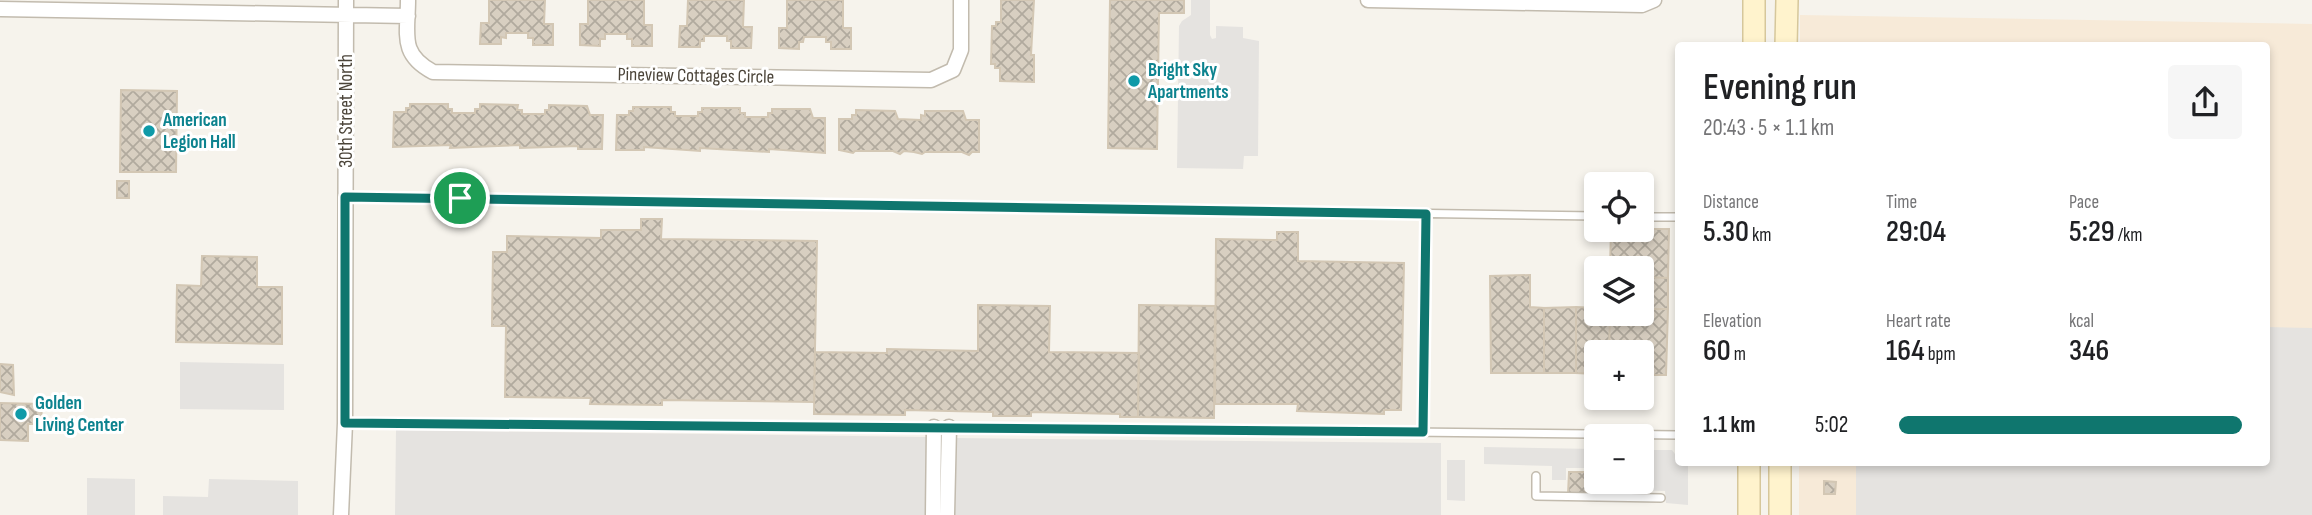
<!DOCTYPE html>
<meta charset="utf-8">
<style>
:root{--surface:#fff;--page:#f6f6f6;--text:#202124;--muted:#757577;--accent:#0f766e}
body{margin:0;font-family:"Sofia Sans Condensed",sans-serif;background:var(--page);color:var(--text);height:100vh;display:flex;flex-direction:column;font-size:26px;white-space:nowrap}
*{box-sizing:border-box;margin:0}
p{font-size:23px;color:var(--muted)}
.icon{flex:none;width:38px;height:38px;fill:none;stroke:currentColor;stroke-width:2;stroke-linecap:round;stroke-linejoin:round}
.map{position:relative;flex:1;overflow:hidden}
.side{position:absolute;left:1675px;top:42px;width:595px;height:424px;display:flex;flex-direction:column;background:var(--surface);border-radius:7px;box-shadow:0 4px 10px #0003}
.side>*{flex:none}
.tools{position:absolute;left:1584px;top:172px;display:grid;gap:14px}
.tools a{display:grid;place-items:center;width:70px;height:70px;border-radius:7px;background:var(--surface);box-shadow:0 4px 10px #0003;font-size:35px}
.pin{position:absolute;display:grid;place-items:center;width:60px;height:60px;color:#fff;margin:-30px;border:4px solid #fff;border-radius:50%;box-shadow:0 2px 7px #0007}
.round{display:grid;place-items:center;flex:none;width:74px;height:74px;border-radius:7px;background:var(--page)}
.summary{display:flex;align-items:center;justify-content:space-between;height:119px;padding:0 28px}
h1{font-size:38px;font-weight:600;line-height:52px}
.metrics{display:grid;grid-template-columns:repeat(3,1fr);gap:10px;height:119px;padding:7px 28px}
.metrics div{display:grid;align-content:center}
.metrics b{font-size:30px;font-weight:600}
.metrics small{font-size:19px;font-weight:400}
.metrics p{font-size:19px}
ul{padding:0 28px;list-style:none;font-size:23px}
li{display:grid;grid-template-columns:112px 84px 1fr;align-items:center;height:52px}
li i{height:18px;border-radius:9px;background:var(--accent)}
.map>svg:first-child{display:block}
.commercial{fill:#f7ead8}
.parking{fill:#e5e3e0}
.building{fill:url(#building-cross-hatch);stroke:#d3c7b4;stroke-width:2}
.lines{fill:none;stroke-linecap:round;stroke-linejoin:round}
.lane-casing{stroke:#c2bbae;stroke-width:10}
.street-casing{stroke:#c2bbae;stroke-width:17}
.secondary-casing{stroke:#d6c79b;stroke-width:24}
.lane{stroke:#fff;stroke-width:7}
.street{stroke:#fff;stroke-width:14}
.secondary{stroke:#fff3cd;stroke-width:21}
.route-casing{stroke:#fff;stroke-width:14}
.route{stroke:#0f766e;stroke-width:9}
.culture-dot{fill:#0f9aa8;stroke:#fff;stroke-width:2.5}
.labels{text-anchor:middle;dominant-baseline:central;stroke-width:6;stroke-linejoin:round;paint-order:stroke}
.culture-label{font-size:19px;font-weight:bold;fill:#0d838f;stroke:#fff;text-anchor:start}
.street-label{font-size:19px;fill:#4b4439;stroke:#fff}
</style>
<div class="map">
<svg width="2312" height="515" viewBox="0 0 2312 515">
<defs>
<pattern id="building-cross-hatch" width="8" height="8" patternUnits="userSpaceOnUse" patternTransform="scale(1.75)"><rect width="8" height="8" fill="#d8cfc1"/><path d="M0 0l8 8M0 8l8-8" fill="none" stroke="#b1aa9e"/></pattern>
</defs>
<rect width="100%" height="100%" fill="#f6f3ec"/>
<path class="commercial" d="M 1800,15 L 2312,24 L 2312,515 L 1799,515 L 1799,462 L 2266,462 L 2266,46 L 1800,45 Z"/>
<path class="parking" d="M 1191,0 L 1210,0 L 1210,35 L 1212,39 L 1216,38 L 1216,26 L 1243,27 L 1243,38 L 1259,41 L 1258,156 L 1244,156 L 1243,169 L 1177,168 L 1179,26 L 1182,21 L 1191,15 Z
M 2266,327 L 2312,328 L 2312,515 L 1856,515 L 1856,462 L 2266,462 Z
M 180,362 L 284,364 L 284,410 L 180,409 Z
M 396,430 L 927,437 L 925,515 L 395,515 Z
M 955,438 L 1441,443 L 1441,515 L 953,515 Z
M 1484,447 L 1596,449 L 1596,468 L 1566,468 L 1566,480 L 1552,480 L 1552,466 L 1484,464 Z
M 1642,450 L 1672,450 L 1678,458 L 1678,462 L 1688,462 L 1688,505 L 1666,503 L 1665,491 L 1630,490 L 1630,481 L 1642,481 Z
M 1447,460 L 1465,460 L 1465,501 L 1447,500 Z
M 87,478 L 135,479 L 135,515 L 87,515 Z
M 209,479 L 298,481 L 298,515 L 163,515 L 163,496 L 208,497 Z"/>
<path class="building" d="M 489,0 L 545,0 L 544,24 L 553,24 L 553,45 L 533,45 L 533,38 L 528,38 L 528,33 L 506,33 L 506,38 L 501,37 L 501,44 L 480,44 L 481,23 L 489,23 Z
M 588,0 L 644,0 L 644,25 L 652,25 L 652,46 L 632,46 L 632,39 L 627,39 L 627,34 L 605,34 L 605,39 L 600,39 L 600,46 L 580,45 L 580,24 L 588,24 Z
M 688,0 L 744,0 L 743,27 L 752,27 L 751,48 L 731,48 L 731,41 L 727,41 L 727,36 L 704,36 L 704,41 L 700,41 L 700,47 L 679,47 L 680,26 L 687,26 Z
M 787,0 L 843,0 L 843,28 L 851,28 L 851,49 L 831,49 L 831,42 L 826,42 L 826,37 L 804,37 L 803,42 L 799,42 L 799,49 L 779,48 L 779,28 L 787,28 Z
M 1001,0 L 1034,0 L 1031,55 L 1034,55 L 1034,82 L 1000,81 L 1000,68 L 995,68 L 995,64 L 991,64 L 992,26 L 996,26 L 996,22 L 1001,22 Z
M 1110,0 L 1184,0 L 1184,13 L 1159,13 L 1157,149 L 1108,148 Z
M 121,90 L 177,91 L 176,172 L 120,172 Z
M 410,104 L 448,104 L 448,109 L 452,109 L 452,113 L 475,113 L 475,109 L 480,109 L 480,104 L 518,105 L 517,110 L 522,110 L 522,114 L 545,114 L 545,110 L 549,110 L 549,105 L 587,106 L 590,115 L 603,115 L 602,149 L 578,149 L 578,146 L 520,148 L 520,145 L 450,148 L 451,145 L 393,147 L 394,112 L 406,112 L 406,108 L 410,108 Z
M 633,107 L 671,107 L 671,112 L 675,112 L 675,116 L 698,116 L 698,112 L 702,112 L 702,108 L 740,108 L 740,113 L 745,113 L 745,117 L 768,117 L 768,113 L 772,113 L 772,109 L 810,109 L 813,118 L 825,118 L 825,153 L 769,149 L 769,152 L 700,148 L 700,151 L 644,147 L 644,150 L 616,150 L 617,115 L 629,115 L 629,111 L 633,111 Z
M 856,110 L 895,111 L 898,119 L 921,120 L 921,115 L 925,116 L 925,111 L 963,111 L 966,120 L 979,120 L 979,152 L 972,152 L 969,155 L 962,152 L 925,152 L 922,154 L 914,152 L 904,151 L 900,154 L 893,151 L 855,151 L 853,153 L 839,150 L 839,119 L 852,119 L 852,115 L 856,115 Z
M 117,181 L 129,181 L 129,198 L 117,198 Z
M 641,219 L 662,219 L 661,239 L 817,241 L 814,402 L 662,400 L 662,405 L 590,404 L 591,398 L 505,397 L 506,326 L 492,326 L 493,252 L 507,252 L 507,236 L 601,238 L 601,230 L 641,230 Z
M 1611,229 L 1669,229 L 1668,278 L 1642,277 L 1642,268 L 1610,268 Z
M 1277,232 L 1298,232 L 1298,261 L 1404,263 L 1401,410 L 1384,410 L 1384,414 L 1297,411 L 1298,404 L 1215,404 L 1216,239 L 1277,240 Z
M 202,256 L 257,257 L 257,287 L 282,287 L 282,344 L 176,342 L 177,285 L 201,286 Z
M 1530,275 L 1530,307 L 1544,308 L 1544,373 L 1491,373 L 1490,276 Z
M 1642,277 L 1668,278 L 1668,309 L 1642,309 Z
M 978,305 L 1050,306 L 1049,352 L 1139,353 L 1138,417 L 1120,417 L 1120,414 L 1031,412 L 1031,416 L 993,416 L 993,412 L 905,410 L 905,415 L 814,414 L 815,352 L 887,353 L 887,349 L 978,351 Z
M 1139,305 L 1215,306 L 1214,418 L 1138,417 Z
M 1576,307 L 1576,373 L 1544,373 L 1544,308 Z
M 1576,307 L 1596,308 L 1596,313 L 1610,313 L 1609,352 L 1596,352 L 1596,374 L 1576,373 Z
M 1642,309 L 1668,309 L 1666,375 L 1642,375 L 1642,352 L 1609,352 L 1610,313 L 1642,313 Z
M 0,364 L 13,365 L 14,395 L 0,392 Z
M 0,403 L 42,404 L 41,424 L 28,424 L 28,441 L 0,440 Z
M 1569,472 L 1596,472 L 1596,481 L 1615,481 L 1615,494 L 1568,494 Z
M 1824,481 L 1836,482 L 1835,494 L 1824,494 Z"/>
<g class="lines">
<g class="lane-casing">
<path id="lane" d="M 345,197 L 1596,216
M 1642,217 L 1678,217
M 345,423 L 936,427
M 947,427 L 1678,435
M 1423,432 L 1426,214
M 1536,476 L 1536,496 L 1661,498"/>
</g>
<g class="street-casing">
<path id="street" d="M 408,0 C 408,34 399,54 433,72 L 931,80 L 953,70 L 961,50 L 961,0
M 1368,0 L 1642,5 L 1654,0
M 0,9 L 408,16
M 341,515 L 345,423 L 346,0
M 933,515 L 934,427
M 947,515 L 949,427"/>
</g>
<g class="secondary-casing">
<path id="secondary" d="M 1754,46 L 1754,0
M 1786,46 L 1787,0
M 1780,462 L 1780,515
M 1749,515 L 1749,462"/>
</g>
<use href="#lane" class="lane"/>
<use href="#street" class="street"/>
<use href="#secondary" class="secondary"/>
</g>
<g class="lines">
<g class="route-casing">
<path id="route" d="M 345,197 L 1426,214 L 1423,432 L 345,423 Z"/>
</g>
<use href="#route" class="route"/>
</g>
<g class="culture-dot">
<circle cx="1134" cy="81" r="7"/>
<circle cx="149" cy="131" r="7"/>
<circle cx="21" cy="414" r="7"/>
</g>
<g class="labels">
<g class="culture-label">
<text x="1148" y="70">Bright Sky<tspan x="1148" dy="22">Apartments</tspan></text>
<text x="163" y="120">American<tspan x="163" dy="22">Legion Hall</tspan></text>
<text x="35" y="403">Golden<tspan x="35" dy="22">Living Center</tspan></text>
</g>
<g class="street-label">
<text transform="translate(696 76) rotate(1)">Pineview Cottages Circle</text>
<text transform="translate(346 111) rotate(-90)">30th Street North</text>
</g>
</g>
</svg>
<div class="tools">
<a><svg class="icon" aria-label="locate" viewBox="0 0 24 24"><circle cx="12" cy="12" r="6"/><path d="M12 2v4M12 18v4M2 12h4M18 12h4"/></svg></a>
<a><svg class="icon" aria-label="layers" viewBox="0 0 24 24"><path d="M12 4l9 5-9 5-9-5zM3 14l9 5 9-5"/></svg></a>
<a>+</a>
<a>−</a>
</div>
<div class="pin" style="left:460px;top:198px;background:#1e9e55"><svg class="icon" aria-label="arrive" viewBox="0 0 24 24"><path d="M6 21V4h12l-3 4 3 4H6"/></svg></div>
<section class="side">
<div class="summary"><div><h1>Evening run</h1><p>20:43 · 5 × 1.1 km</p></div><a class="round"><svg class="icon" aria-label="share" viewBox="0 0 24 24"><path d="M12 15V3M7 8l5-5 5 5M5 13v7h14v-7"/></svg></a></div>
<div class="metrics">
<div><p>Distance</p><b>5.30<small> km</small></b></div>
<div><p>Time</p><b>29:04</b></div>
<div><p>Pace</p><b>5:29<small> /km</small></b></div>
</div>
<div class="metrics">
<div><p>Elevation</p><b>60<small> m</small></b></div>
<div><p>Heart rate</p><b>164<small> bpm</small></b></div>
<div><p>kcal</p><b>346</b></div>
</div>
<ul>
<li><b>1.1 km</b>5:02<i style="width:100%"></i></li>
</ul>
</section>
</div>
